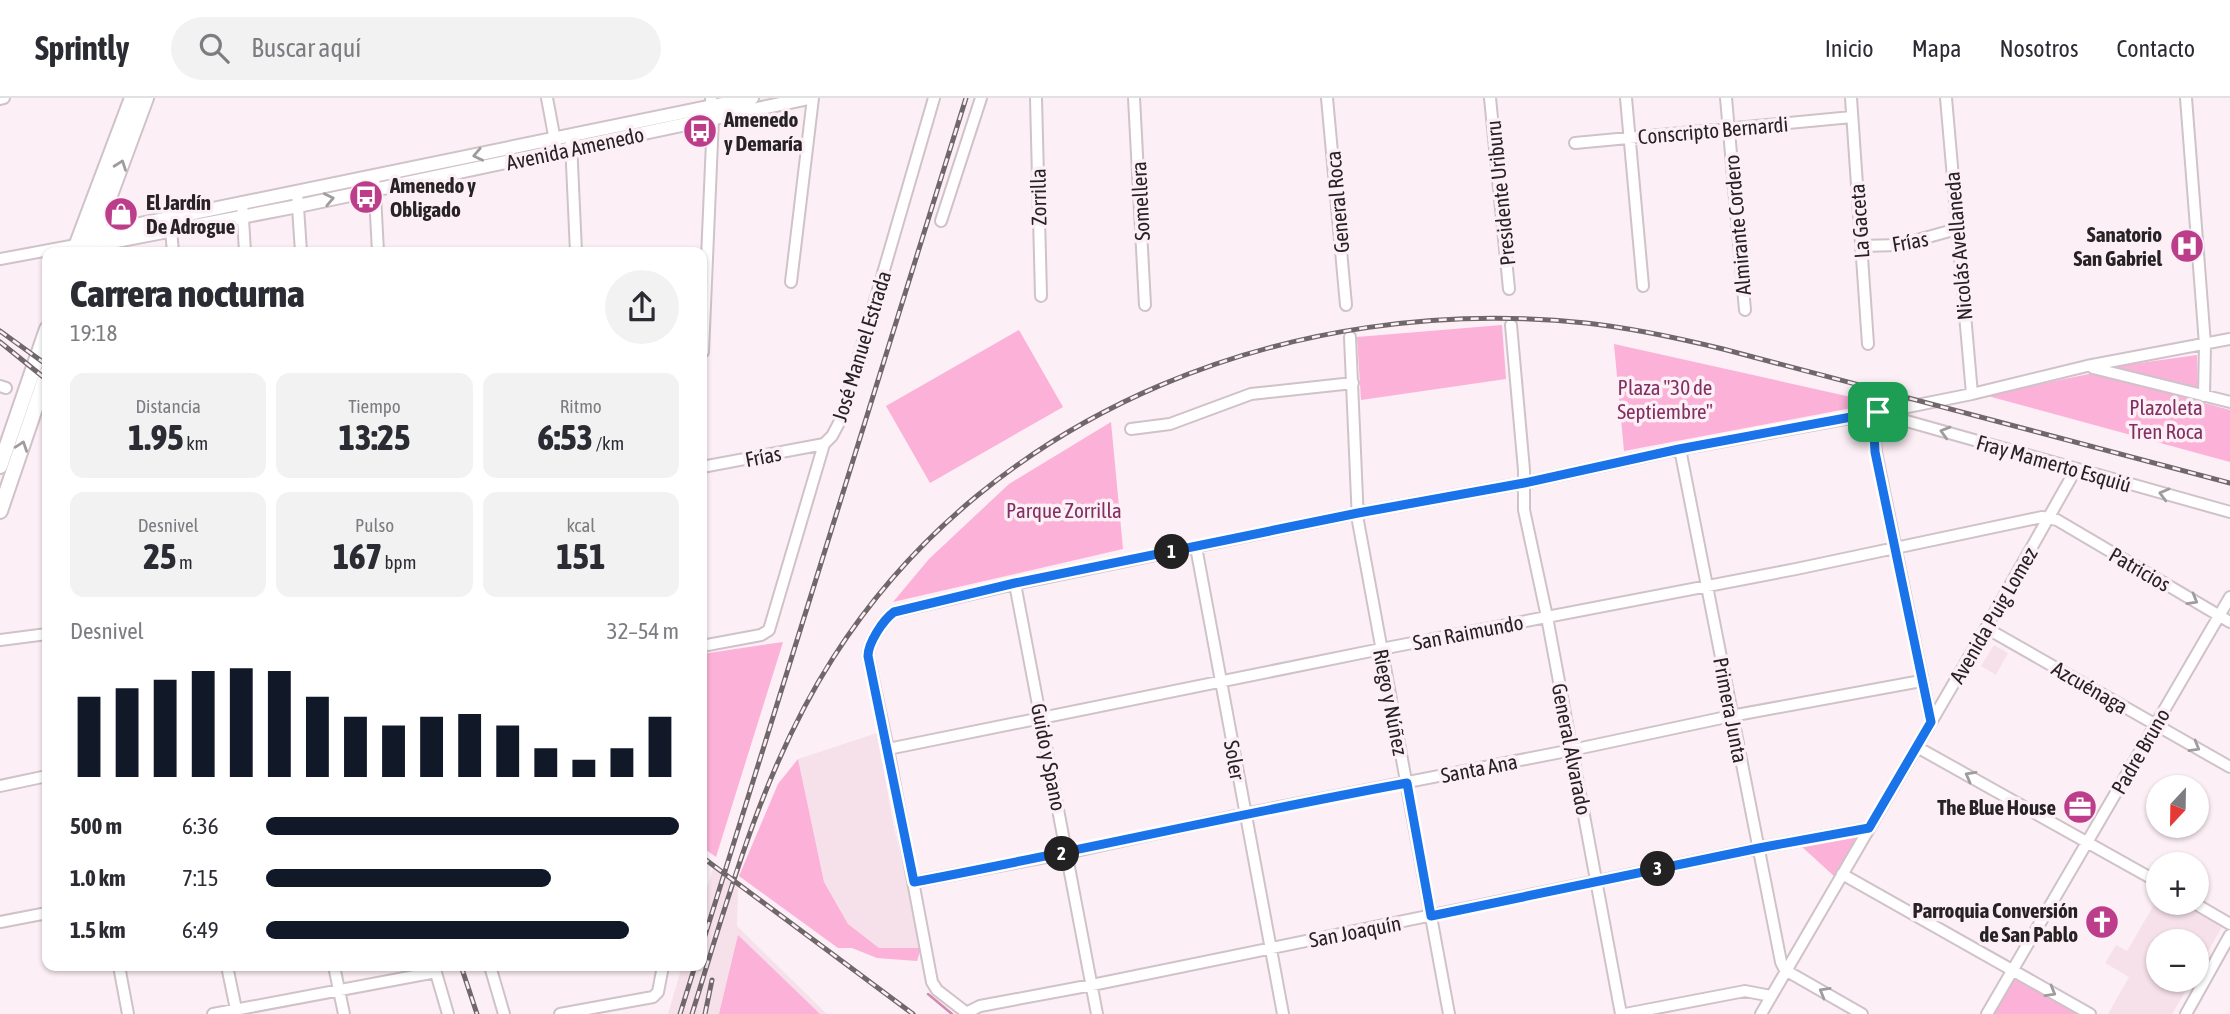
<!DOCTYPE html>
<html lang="es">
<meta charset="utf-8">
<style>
:root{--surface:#fff;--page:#f2f2f3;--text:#2b2b33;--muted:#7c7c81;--line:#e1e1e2;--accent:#111827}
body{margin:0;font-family:"Asap Condensed",sans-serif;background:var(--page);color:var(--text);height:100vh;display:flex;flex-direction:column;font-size:26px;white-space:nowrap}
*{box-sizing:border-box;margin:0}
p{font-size:23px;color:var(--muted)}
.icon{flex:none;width:38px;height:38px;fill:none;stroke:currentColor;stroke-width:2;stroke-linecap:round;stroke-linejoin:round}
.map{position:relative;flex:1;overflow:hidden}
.panel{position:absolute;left:42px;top:149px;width:665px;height:724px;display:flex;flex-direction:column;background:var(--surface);border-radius:14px;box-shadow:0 2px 5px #0004}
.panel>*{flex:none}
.needle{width:46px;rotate:202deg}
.tools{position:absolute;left:2146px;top:677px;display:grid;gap:14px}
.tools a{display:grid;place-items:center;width:63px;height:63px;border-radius:50%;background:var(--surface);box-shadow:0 2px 5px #0004;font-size:35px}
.pin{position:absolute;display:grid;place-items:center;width:60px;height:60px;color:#fff;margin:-30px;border-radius:14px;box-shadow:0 4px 10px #0006}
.km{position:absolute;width:35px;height:35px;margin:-18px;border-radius:50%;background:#222;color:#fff;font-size:19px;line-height:35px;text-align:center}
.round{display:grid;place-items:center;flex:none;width:74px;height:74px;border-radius:37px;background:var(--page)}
.head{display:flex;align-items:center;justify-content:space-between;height:119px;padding:0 28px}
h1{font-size:38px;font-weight:800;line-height:52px}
.stats{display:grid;grid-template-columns:repeat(3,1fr);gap:10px;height:119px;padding:7px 28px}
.stats div{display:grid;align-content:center;border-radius:14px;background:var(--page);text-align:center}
.stats b{font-size:35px;font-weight:800}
.stats small{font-size:19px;font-weight:400}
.stats p{font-size:19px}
.chart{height:196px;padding:14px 28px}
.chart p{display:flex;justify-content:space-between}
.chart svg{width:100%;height:126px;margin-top:7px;stroke:var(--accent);stroke-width:6}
ul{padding:0 28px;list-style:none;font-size:23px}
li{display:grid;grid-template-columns:112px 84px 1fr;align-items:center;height:52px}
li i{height:18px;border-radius:9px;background:var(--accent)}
header{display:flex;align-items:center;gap:42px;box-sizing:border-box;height:98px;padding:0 35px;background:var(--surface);border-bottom:2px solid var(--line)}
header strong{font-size:33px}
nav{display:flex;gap:38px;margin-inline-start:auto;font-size:24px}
.search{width:490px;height:63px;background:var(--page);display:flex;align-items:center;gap:18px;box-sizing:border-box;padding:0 24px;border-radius:38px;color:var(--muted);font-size:26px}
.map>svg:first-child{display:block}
.built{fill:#f6e1eb}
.green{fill:#fbb1d8}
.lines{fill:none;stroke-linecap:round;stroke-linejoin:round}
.stream{stroke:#d18aaf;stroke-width:2.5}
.minor-casing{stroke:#cfc2c8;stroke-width:14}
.tertiary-casing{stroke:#cfc2c8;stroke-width:16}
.secondary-casing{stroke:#cfc2c8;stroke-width:18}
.minor{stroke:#fff;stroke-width:10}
.tertiary{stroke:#fff;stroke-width:12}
.secondary{stroke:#fff;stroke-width:14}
.rail-casing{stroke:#6f676a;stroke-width:5}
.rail{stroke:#fceff5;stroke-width:2.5;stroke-dasharray:8;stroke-linecap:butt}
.oneway{stroke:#9e9c9c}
.route-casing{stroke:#fff;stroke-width:14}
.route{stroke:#1a73e8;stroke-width:9}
.labels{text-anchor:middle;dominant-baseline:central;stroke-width:7;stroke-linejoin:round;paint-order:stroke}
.poi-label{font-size:21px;font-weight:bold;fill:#272224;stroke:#fceff5;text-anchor:start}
.street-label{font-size:21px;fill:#272224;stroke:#fceff5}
.park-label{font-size:21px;fill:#822f61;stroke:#fceff5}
</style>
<header>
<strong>Sprintly</strong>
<div class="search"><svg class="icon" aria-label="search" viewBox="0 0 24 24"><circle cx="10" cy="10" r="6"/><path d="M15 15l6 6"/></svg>Buscar aquí</div>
<nav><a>Inicio</a><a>Mapa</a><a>Nosotros</a><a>Contacto</a></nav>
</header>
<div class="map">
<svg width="2230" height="916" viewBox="0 0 2230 916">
<rect width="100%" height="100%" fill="#fceff5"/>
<path class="built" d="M 1994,547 L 2008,555 L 1996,577 L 1981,568 Z
M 877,635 L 893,724 L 921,850 L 879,850 L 848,826 L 824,784 L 798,661 Z
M 713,770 L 738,789 L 737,828 L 827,916 L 668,916 L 682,868 L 702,868 L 702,806 Z
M 2158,800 L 2158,805 L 2180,805 L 2222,829 L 2196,874 L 2196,844 L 2158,844 L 2158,882 L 2192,882 L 2172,916 L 2108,916 L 2129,879 L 2105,865 L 2116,847 L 2127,853 Z"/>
<path class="green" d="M 1502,227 L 1506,281 L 1361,302 L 1357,239 Z
M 1019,232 L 1063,309 L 930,385 L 886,308 Z
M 1614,246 L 1878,305 L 1624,353 Z
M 2197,257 L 2198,291 L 2111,269 Z
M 2094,275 L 2230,312 L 2230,364 L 1984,297 Z
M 1111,324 L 1123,451 L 893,504 L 929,461 L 1009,386 Z
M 783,544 L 716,759 L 702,749 L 702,556 Z
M 798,661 L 824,784 L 848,826 L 879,850 L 921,850 L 917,863 L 877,860 L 852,850 L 838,850 L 739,778 L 778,686 Z
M 1860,738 L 1835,779 L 1800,747 Z
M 738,837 L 820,916 L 719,916 Z
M 2013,872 L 2090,916 L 1987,916 Z"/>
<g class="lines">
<path class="stream" d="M 928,896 L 952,916"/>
<g class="minor-casing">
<path id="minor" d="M 547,0 L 556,48
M 1036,0 L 1041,198
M 1134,0 L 1145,207
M 1327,0 L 1346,207
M 1490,0 L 1509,191
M 1626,0 L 1643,188
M 1726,0 L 1745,212
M 1851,0 L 1868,246
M 1946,0 L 1972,296
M 2186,0 L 2205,246 L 2204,298
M 0,1 L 4,0
M 571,44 L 576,154
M 1575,45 L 1852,19
M 374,78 L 378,154
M 297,94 L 301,154
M 242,104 L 245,154
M 941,123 L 981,0
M 171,132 L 173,154
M 1861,148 L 1899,147 L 1957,131
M 0,161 L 76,147
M 791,184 L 813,0
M 1511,227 L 1524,372 L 1524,412 L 1547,519 L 1621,916
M 1350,239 L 1358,423 L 1449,916
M 702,254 L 703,254 L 713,20 L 711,0
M 2093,270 L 2230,304
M 0,288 L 6,290
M 1131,331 L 1170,326 L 1251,296 L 1353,285
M 1680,351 L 1781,864 L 1785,872 L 1862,916
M 702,369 L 824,346
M 1196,449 L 1283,916
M 1015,486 L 1097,916
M 1986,530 L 2230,669
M 0,542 L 47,536
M 702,548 L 761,537 L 769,532 L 824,346 L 832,338 L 840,323 L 934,0
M 1931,624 L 1876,354 L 1874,335 L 1878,315 L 2230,414
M 1917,649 L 2158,784
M 888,651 L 1381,551 L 1796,471 L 2042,419 L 2057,422 L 2230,524
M 0,688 L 47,678
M 1842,776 L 2090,916
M 914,784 L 1067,755 L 1244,716 L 1572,652 L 1731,618 L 1921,583
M 2194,805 L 2230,826
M 0,824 L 47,815
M 119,868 L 128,916
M 227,868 L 237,916
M 334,868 L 344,916
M 434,868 L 448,916
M 490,868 L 504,916
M 966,915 L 980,908 L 1092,887 L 1759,750 L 1869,730
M 213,916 L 436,874
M 560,916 L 653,899 L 658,894 L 663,868
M 968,916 L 937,892 L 932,884 L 888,651 L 868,558 C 868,545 883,522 894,514 L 1015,486 L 1358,415 L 1524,385 L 1680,351 L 1878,315 L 1972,296 L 2087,268 L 2230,241
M 1625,916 L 1745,893 L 1771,898
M 1761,916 L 1986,530 L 2076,371
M 1987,916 L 2230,499
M 2186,916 L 2230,837"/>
</g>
<g class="tertiary-casing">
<path id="tertiary" d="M 94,141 L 106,145 L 298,108 L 809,0
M 90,142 L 111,132 L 752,0"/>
</g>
<g class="secondary-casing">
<path id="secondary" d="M 74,154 L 132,0
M 89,154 L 146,0
M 0,368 L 47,231
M 0,413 L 47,275"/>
</g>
<use href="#minor" class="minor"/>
<use href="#tertiary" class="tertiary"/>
<use href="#secondary" class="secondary"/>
<g class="rail-casing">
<path id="rail" d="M 0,233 L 47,267
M 0,244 L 47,282
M 702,759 L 913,916
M 702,847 L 966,0
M 461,868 L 477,916
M 680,916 L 695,868
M 692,916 C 730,794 763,669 833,560 C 993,309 1296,195 1586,225 C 1632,230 1678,240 1723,251 L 2230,385
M 705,916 L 712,882"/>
</g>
<use href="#rail" class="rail"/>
</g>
<defs><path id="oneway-chevron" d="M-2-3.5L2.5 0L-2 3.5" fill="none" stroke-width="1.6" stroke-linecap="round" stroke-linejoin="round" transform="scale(1.75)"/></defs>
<g class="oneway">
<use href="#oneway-chevron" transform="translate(478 57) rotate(168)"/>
<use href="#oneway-chevron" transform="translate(121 67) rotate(-70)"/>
<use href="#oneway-chevron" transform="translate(329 101) rotate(-12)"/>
<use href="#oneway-chevron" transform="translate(1945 334) rotate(-164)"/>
<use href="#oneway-chevron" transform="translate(22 348) rotate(-71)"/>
<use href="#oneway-chevron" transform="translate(2164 396) rotate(-165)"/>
<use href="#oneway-chevron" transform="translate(2193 502) rotate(30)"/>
<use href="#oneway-chevron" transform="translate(2195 649) rotate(30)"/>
<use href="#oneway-chevron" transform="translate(1970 678) rotate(-151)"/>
<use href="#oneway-chevron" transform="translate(1824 894) rotate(-150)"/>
<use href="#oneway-chevron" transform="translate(2051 894) rotate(30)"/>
</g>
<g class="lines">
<g class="route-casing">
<path id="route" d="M 1878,314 L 1874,335 L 1875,354 L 1931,624 L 1869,730 L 1759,750 L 1431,818 L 1407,685 C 1242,715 1079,753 914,784 L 868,558 C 868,545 883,522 894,514 L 1015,485 L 1358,415 L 1524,385 L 1679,351 Z"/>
</g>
<use href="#route" class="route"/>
</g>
<defs>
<g id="bus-disc" transform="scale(1.75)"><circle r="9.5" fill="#bc3e8b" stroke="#fceff5"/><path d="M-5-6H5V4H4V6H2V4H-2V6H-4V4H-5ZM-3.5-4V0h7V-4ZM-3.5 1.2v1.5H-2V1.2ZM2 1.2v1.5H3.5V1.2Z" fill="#fff"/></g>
<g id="shop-disc" transform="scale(1.75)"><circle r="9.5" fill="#bc3e8b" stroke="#fceff5"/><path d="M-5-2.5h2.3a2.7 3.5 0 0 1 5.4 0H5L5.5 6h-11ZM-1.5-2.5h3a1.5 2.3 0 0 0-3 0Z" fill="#fff"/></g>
<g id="hospital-disc" transform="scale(1.75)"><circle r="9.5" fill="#bc3e8b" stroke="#fceff5"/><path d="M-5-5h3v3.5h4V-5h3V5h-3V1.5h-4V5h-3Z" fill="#fff"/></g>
<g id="office-disc" transform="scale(1.75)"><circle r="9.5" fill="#bc3e8b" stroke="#fceff5"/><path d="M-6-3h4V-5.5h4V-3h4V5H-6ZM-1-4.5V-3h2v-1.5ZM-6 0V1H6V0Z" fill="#fff"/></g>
<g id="church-disc" transform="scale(1.75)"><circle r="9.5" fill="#bc3e8b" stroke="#fceff5"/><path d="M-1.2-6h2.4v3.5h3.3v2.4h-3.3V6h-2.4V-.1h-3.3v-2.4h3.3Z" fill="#fff"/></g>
</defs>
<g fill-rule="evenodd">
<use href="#bus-disc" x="700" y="33"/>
<use href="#bus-disc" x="366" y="99"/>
<use href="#shop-disc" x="121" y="116"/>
<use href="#hospital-disc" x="2187" y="148"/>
<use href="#office-disc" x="2080" y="709"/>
<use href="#church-disc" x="2102" y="824"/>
</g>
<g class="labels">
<g class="poi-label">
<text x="724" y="21">Amenedo<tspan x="724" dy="24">y Demaría</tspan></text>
<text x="390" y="87">Amenedo y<tspan x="390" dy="24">Obligado</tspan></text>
<text x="146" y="104">El Jardín<tspan x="146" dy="24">De Adrogue</tspan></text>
<text x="2162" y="136" text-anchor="end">Sanatorio<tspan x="2162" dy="24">San Gabriel</tspan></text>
<text x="2056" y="709" text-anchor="end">The Blue House</text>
<text x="2078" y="812" text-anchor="end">Parroquia Conversión<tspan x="2078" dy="24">de San Pablo</tspan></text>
</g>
<g class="street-label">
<text transform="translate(1713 32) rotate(-5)">Conscripto Bernardi</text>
<text transform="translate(575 50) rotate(-12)">Avenida Amenedo</text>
<text transform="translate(1500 95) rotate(-96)">Presidente Uriburu</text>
<text transform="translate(1038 99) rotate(-91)">Zorrilla</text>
<text transform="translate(1140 103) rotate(-93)">Somellera</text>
<text transform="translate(1337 104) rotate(-95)">General Roca</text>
<text transform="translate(1859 123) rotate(-94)">La Gaceta</text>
<text transform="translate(1737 127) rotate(-95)">Almirante Cordero</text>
<text transform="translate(1910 143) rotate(-10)">Frías</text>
<text transform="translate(1958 148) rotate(-95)">Nicolás Avellaneda</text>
<text transform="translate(861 248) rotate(-73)">José Manuel Estrada</text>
<text transform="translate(763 358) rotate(-11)">Frías</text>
<text transform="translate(2054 365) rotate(16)">Fray Mamerto Esquiú</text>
<text transform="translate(2140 471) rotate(30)">Patricios</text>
<text transform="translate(1993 517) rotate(-60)">Avenida Puig Lomez</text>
<text transform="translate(1468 534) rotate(-11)">San Raimundo</text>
<text transform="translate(2090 589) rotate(30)">Azcuénaga</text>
<text transform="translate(1391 604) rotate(79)">Riego y Núñez</text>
<text transform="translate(1731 612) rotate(79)">Primera Junta</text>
<text transform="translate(1572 651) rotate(79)">General Alvarado</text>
<text transform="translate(2140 653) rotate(-60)">Padre Bruno</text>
<text transform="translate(1049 659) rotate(79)">Guido y Spano</text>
<text transform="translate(1235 662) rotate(80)">Soler</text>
<text transform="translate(1479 670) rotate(-11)">Santa Ana</text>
<text transform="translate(1355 833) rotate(-11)">San Joaquín</text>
</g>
<g class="park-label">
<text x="1665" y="289">Plaza "30 de<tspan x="1665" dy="24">Septiembre"</tspan></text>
<text x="2166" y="309">Plazoleta<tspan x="2166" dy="24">Tren Roca</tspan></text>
<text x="1064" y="412">Parque Zorrilla</text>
</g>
</g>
</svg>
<div class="tools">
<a><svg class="needle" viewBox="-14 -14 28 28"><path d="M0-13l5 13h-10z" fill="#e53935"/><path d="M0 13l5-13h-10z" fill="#7c7c81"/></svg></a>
<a>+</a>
<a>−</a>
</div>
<div class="pin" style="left:1878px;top:314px;background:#1e9e55"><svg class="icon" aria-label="arrive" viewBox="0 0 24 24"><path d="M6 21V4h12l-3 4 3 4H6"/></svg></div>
<b class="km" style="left:1172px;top:454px">1</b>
<b class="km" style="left:1062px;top:756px">2</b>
<b class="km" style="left:1658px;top:771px">3</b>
<section class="panel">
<div class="head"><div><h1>Carrera nocturna</h1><p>19:18</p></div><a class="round"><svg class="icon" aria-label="share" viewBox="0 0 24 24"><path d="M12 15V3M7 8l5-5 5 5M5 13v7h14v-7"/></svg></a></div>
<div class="stats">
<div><p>Distancia</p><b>1.95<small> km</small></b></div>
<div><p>Tiempo</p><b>13:25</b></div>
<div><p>Ritmo</p><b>6:53<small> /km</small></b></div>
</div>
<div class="stats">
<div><p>Desnivel</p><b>25<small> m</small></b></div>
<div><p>Pulso</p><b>167<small> bpm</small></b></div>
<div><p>kcal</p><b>151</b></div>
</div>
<div class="chart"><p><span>Desnivel</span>32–54 m</p>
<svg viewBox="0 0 160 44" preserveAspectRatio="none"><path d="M5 44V16M15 44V13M25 44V10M35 44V7M45 44V6M55 44V7M65 44V16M75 44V23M85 44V26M95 44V23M105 44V22M115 44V26M125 44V34M135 44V38M145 44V34M155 44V23"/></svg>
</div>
<ul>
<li><b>500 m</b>6:36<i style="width:100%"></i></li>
<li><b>1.0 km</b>7:15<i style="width:69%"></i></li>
<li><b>1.5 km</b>6:49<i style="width:88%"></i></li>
</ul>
</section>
</div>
